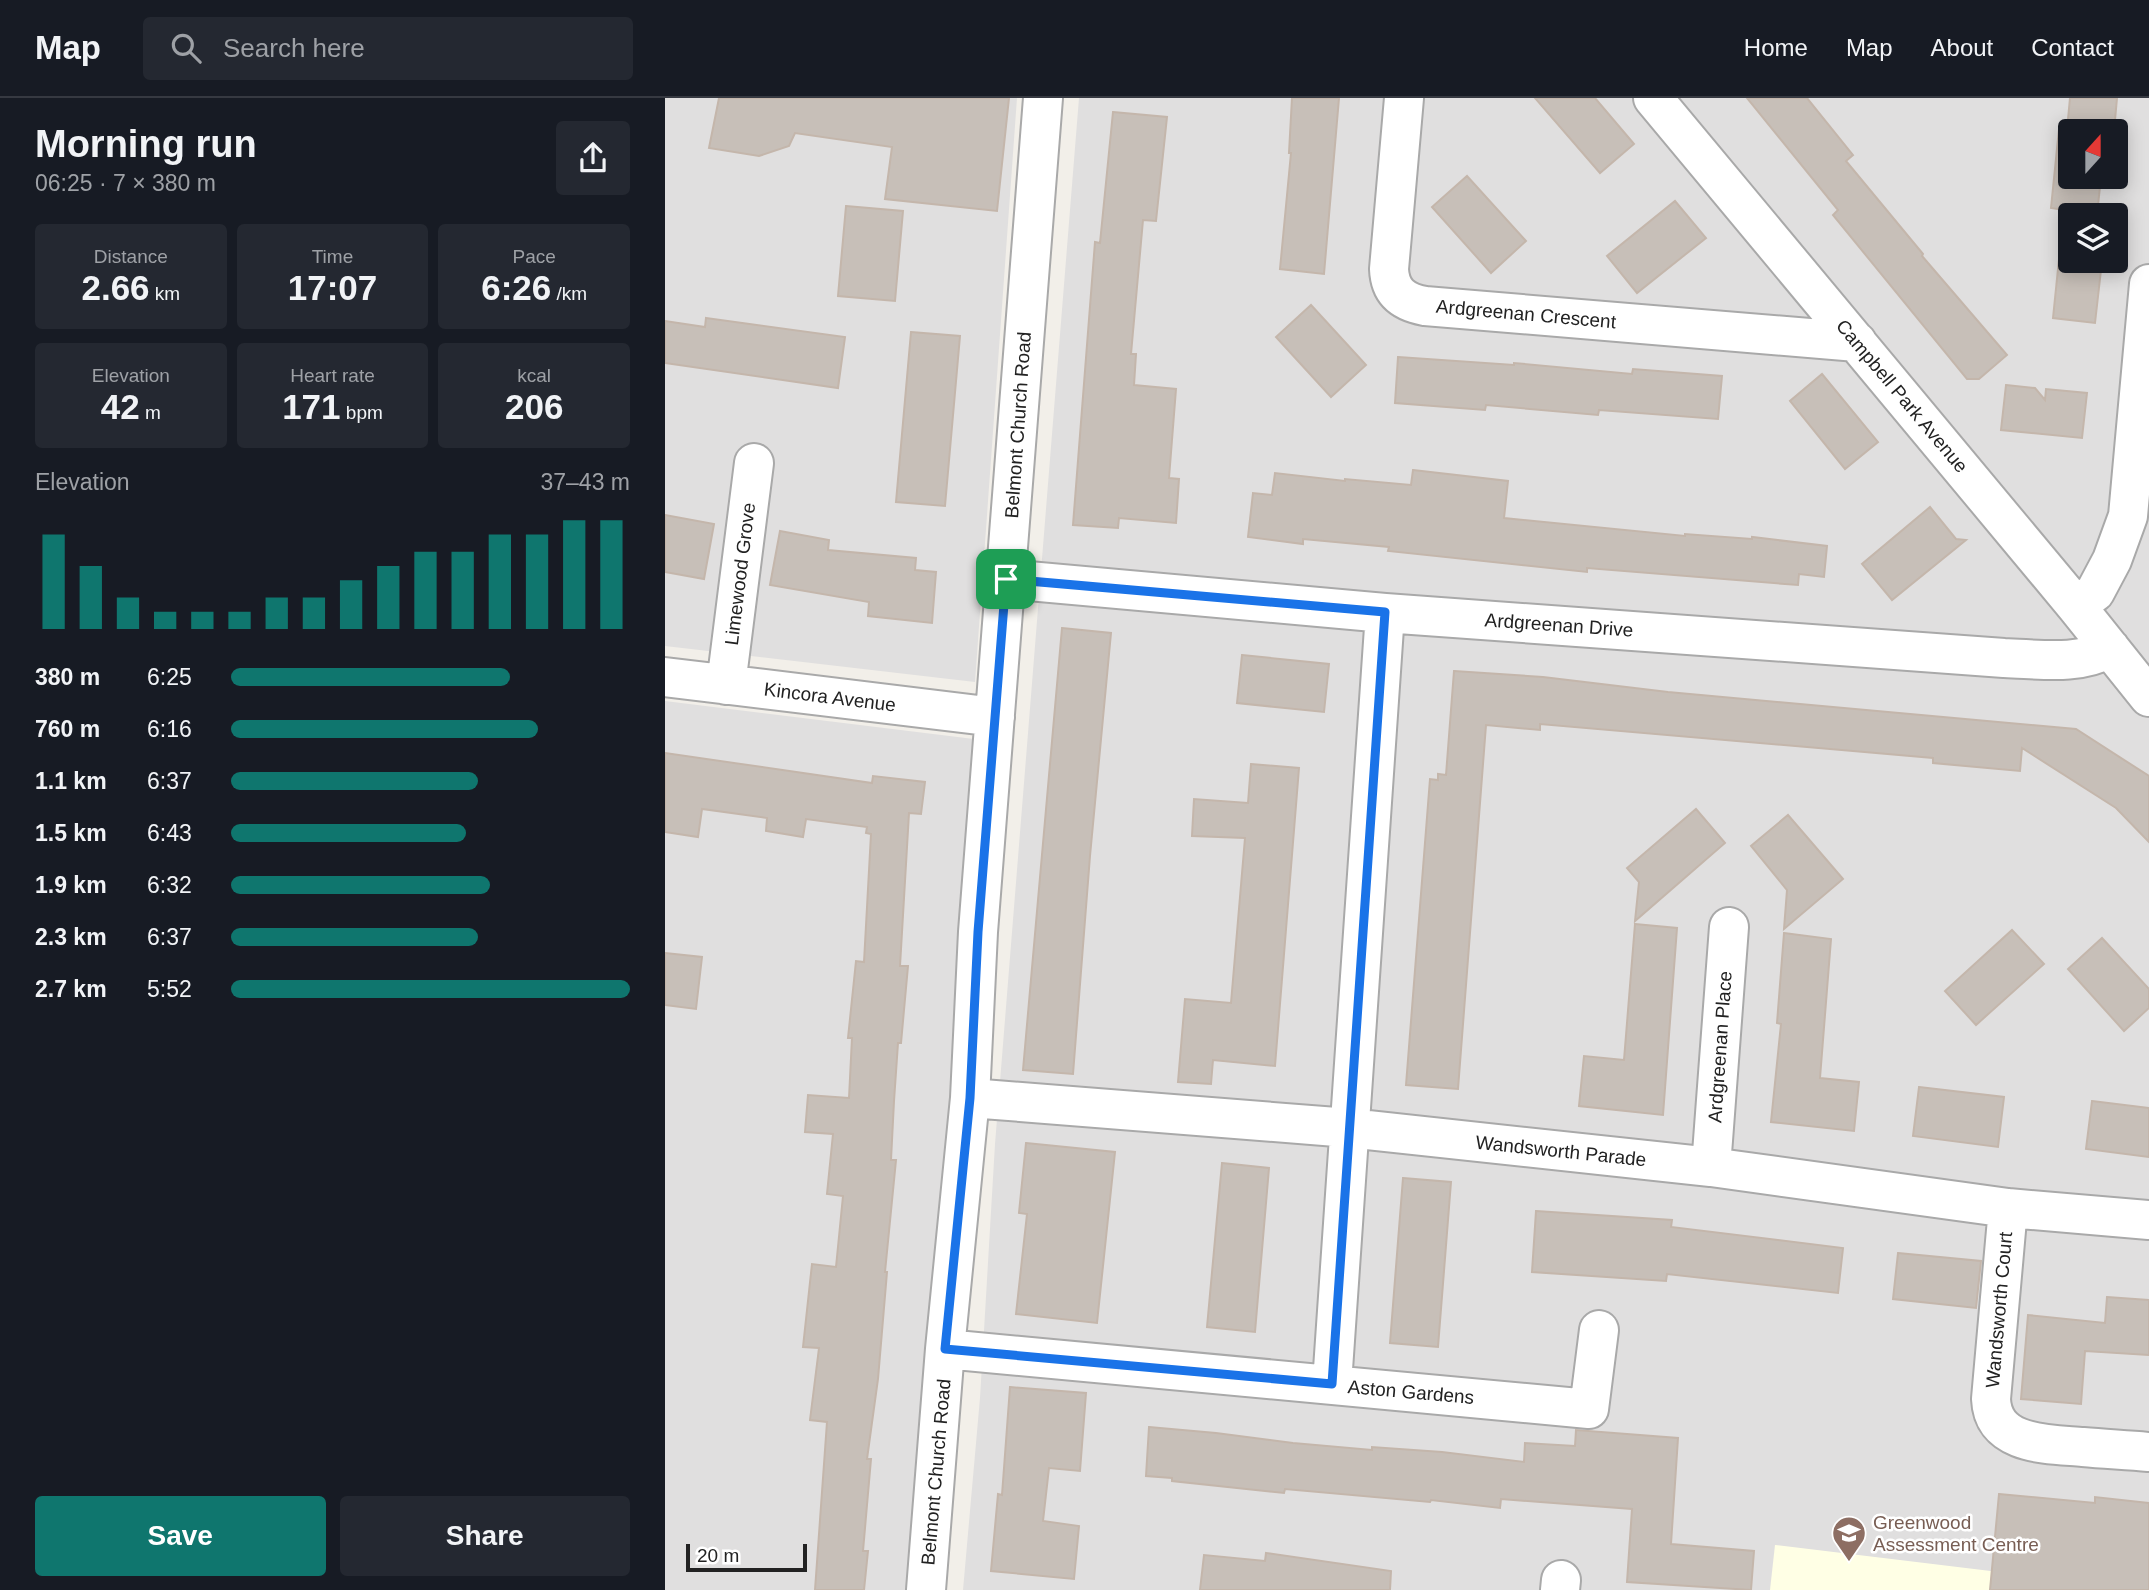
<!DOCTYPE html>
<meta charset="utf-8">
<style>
:root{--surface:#171b24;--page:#242831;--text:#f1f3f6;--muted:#9ea1a6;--line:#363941;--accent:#0f766e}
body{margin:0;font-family:Arial,sans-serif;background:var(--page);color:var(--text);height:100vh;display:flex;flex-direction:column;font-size:26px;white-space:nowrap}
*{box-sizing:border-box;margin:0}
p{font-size:23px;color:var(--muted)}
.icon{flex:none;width:38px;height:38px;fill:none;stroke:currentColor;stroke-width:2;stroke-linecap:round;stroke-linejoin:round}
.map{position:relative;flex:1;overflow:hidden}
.drawer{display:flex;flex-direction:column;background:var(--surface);width:665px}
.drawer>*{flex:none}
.needle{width:46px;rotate:21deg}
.tools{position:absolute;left:1393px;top:21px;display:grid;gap:14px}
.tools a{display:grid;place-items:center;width:70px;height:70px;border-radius:7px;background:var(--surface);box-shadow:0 4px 18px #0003;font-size:35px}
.scale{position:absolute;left:21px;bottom:18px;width:121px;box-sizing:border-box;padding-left:7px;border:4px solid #222;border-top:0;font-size:19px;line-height:24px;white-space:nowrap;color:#222;-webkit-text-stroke:5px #fff;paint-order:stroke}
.pin{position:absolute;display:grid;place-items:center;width:60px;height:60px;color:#fff;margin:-30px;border-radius:14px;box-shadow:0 4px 10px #0006}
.round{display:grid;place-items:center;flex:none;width:74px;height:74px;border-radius:7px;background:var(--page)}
.head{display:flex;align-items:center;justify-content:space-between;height:119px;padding:0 35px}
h1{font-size:38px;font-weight:700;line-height:52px}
.figures{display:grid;grid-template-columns:repeat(3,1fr);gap:10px;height:119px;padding:7px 35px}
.figures div{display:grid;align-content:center;border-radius:7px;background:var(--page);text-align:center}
.figures b{font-size:35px;font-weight:700}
.figures small{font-size:19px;font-weight:400}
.figures p{font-size:19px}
.chart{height:196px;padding:14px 35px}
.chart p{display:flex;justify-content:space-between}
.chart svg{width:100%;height:126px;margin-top:7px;stroke:var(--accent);stroke-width:6}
.cta{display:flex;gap:14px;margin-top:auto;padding:14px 35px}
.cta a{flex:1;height:80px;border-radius:7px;background:var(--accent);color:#fff;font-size:28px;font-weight:700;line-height:80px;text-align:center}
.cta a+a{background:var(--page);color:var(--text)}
ul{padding:0 35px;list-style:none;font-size:23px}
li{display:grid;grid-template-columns:112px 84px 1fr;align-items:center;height:52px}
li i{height:18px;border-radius:9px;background:var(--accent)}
header{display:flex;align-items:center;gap:42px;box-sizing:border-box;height:98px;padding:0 35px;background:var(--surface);border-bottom:2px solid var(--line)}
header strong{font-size:33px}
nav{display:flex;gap:38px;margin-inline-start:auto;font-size:24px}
.search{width:490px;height:63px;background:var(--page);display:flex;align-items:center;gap:18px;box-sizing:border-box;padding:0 24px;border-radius:7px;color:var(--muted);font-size:26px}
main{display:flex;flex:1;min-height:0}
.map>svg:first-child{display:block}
.residential{fill:#e0dfdf;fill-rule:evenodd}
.education{fill:#ffffe5}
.building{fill:#c7bfb8;stroke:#c4b6ab;stroke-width:2}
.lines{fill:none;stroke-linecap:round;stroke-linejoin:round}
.street-casing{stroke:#a9a9a9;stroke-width:42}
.street{stroke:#fff;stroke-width:38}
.route-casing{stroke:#fff;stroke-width:14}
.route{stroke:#1a73e8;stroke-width:9}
.labels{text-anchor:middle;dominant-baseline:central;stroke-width:5;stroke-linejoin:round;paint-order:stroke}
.street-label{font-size:19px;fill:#222;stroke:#fff}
.education-label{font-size:19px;fill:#785e54;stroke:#fff;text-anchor:start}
</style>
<header>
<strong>Map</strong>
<div class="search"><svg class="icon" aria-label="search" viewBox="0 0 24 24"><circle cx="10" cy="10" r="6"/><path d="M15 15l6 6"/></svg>Search here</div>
<nav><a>Home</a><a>Map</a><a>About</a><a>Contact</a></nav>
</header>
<main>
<section class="drawer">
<div class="head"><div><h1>Morning run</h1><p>06:25 · 7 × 380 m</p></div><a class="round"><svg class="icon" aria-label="share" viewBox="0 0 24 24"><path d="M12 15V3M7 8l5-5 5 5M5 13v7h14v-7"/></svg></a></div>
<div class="figures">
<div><p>Distance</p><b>2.66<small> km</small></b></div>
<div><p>Time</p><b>17:07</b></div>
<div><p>Pace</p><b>6:26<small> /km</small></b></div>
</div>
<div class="figures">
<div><p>Elevation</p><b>42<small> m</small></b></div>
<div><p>Heart rate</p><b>171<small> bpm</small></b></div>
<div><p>kcal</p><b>206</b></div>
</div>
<div class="chart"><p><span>Elevation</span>37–43 m</p>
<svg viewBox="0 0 160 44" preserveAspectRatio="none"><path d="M5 44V11M15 44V22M25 44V33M35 44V38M45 44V38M55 44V38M65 44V33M75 44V33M85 44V27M95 44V22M105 44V17M115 44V17M125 44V11M135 44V11M145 44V6M155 44V6"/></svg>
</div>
<ul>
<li><b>380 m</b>6:25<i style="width:70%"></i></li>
<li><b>760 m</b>6:16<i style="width:77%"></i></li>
<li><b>1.1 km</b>6:37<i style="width:62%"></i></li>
<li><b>1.5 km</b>6:43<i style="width:59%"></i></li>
<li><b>1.9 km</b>6:32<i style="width:65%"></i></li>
<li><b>2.3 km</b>6:37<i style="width:62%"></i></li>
<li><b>2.7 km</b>5:52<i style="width:100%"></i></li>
</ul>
<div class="cta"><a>Save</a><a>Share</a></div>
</section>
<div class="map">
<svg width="1484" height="1492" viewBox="0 0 1484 1492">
<rect width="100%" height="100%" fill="#f2efe9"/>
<path class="residential" d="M 0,0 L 352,0 L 310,584 L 0,548 Z
M 414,0 L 1484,0 L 1484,1492 L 298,1492 L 315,1300 L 330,1046 ZM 1405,33 L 1451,33 L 1451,79 L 1405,79 ZM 1405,117 L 1451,117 L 1451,163 L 1405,163 Z
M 0,603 L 317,642 L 251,1492 L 0,1492 Z"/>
<path class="education" d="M 1110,1447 L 1408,1483 L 1405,1492 L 1105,1492 Z"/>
<path class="building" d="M 54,0 L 344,0 L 332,113 L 220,101 L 227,49 L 130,35 L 124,48 L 94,58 L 44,50 Z
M 627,0 L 674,0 L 659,176 L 615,171 L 626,55 L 624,55 Z
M 870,0 L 930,0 L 969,46 L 935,75 Z
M 1082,0 L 1142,0 L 1188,57 L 1181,63 L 1258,156 L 1257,158 L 1342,257 L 1314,281 L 1302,281 L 1168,117 L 1173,112 Z
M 1405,0 L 1452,0 L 1449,33 L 1405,33 L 1405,79 L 1436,79 L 1432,117 L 1405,117 L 1405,163 L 1437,163 L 1430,225 L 1388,220 L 1399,112 L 1386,110 L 1394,31 L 1402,32 Z
M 448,14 L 502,19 L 491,123 L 478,122 L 466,256 L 471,256 L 469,287 L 511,291 L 504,380 L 514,381 L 511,425 L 454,420 L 453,430 L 408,427 L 430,144 L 435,145 Z
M 802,78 L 861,143 L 826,175 L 767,109 Z
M 1010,103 L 1041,140 L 972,195 L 942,158 Z
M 181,108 L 238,113 L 230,203 L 173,198 Z
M 646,207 L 701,267 L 666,299 L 611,239 Z
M 41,220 L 180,239 L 173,290 L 0,265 L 0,223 L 40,229 Z
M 246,234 L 295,238 L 280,408 L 231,404 Z
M 733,259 L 849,267 L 849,265 L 967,276 L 968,271 L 1057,278 L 1053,321 L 934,312 L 933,317 L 821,307 L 820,312 L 730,305 Z
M 1157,276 L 1213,344 L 1180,371 L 1125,303 Z
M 1341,287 L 1370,290 L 1380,302 L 1381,291 L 1422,295 L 1417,340 L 1336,332 Z
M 748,372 L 843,383 L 839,420 L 1020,438 L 1020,436 L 1087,441 L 1087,439 L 1162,448 L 1159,479 L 1134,476 L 1133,487 L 922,470 L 922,474 L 723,453 L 724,449 L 638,441 L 638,446 L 583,439 L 588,395 L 607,397 L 610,375 L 680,383 L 680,381 L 746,387 Z
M 1265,409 L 1291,441 L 1301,442 L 1227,502 L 1197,466 Z
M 0,417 L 49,426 L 39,481 L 0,474 Z
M 115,433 L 164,442 L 163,452 L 251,460 L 250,472 L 271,474 L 267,525 L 203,518 L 204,504 L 105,487 Z
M 397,530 L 446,535 L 425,758 L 408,976 L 358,972 Z
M 577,557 L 664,566 L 659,614 L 572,605 Z
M 789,573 L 878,579 L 1003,594 L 1411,631 L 1484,678 L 1484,744 L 1451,710 L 1357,650 L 1355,673 L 1268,665 L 1268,660 L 1188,653 L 875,626 L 875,632 L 821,627 L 793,991 L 741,987 L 765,681 L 773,682 L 773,676 L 781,677 Z
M 0,655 L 207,685 L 208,678 L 260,684 L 256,716 L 244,715 L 235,868 L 243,868 L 236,945 L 233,945 L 229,1003 L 226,1062 L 231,1062 L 220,1174 L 222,1174 L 213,1281 L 202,1361 L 206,1361 L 198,1453 L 203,1453 L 199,1492 L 150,1492 L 162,1324 L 145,1322 L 154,1250 L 138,1249 L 147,1166 L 171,1169 L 178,1098 L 162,1096 L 168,1036 L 140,1034 L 143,997 L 184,1000 L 187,940 L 183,940 L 191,863 L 199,864 L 206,736 L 201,735 L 202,729 L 141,721 L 138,739 L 101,733 L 102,720 L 37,711 L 33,739 L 0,734 Z
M 586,666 L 634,670 L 610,968 L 548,962 L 546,986 L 513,984 L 520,901 L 566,905 L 580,740 L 527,738 L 529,701 L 583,705 Z
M 1031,711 L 1060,745 L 970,823 L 974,784 L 962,770 Z
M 1123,717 L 1178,781 L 1119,831 L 1122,792 L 1086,748 Z
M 970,826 L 1012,830 L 998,1017 L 914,1008 L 919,958 L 959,962 Z
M 1347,832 L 1379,866 L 1311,927 L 1280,893 Z
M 1119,835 L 1166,841 L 1155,980 L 1194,984 L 1189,1033 L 1106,1024 L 1116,926 L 1112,925 Z
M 1437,840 L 1484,891 L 1484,910 L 1459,933 L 1403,871 Z
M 0,855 L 37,859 L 31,911 L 0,907 Z
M 1254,989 L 1339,999 L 1333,1049 L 1248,1038 Z
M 1427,1003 L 1484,1010 L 1484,1059 L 1421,1051 Z
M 361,1045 L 450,1054 L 432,1225 L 351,1216 L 362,1116 L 354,1115 Z
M 557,1065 L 604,1070 L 590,1234 L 542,1229 Z
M 738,1080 L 786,1084 L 773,1249 L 725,1245 Z
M 871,1113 L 1007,1122 L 1006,1129 L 1178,1150 L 1173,1195 L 1002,1176 L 1001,1183 L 867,1174 Z
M 1233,1155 L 1316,1163 L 1311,1210 L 1228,1201 Z
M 1442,1199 L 1484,1202 L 1484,1257 L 1420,1253 L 1416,1306 L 1356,1301 L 1363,1217 L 1440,1225 Z
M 345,1289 L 421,1295 L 415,1373 L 384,1370 L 378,1423 L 414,1428 L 409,1481 L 326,1473 L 333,1396 L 337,1397 Z
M 484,1329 L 551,1335 L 628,1345 L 707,1352 L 707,1349 L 777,1354 L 859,1364 L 860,1345 L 910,1348 L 911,1332 L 1013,1340 L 1006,1446 L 1089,1453 L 1086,1492 L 962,1484 L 967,1411 L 836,1401 L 835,1410 L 766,1402 L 765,1404 L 620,1391 L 619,1395 L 507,1383 L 507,1380 L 481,1378 Z
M 1334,1396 L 1430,1405 L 1430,1399 L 1484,1405 L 1484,1492 L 1325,1492 Z
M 601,1455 L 726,1473 L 725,1492 L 535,1492 L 539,1457 L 600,1463 Z"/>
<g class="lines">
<g class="street-casing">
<path id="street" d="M 739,0 L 724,171 C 725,194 738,204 760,208 L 1192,244
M 988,0 L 1411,508 L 1484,599
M 341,481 L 720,515 L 1339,560 C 1375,561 1412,568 1445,550
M 1411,508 L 1430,494 L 1447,462 L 1463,418 L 1484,186
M 0,579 L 330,619
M 61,587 L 89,365
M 305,1000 L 684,1030 L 1046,1069 L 1343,1110 L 1484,1122
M 1046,1069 L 1064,829
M 1343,1110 L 1326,1301 C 1328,1348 1383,1346 1418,1349 C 1440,1351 1462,1352 1484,1354
M 280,1251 L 924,1311 L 934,1232
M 667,1286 L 720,515
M 261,1492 L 280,1251 L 305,1000 L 313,834 L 378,0
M 895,1492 L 896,1482"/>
</g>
<use href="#street" class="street"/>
</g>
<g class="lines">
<g class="route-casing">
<path id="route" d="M 341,481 L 720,514 L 667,1286 L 280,1251 L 305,1000 L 313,834 Z"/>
</g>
<use href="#route" class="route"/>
</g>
<defs>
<g id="school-pin" transform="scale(1.75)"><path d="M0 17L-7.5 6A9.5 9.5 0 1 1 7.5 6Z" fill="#8d6e63" stroke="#fff"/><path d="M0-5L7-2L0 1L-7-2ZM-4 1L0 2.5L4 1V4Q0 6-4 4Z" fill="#fff"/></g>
</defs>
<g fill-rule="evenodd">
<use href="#school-pin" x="1184" y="1435"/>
</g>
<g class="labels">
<g class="street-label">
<text transform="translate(861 216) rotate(5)">Ardgreenan Crescent</text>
<text transform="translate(1237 298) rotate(50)">Campbell Park Avenue</text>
<text transform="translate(353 327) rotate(-86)">Belmont Church Road</text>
<text transform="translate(75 476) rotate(-83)">Limewood Grove</text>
<text transform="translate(894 527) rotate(4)">Ardgreenan Drive</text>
<text transform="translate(165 599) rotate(7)">Kincora Avenue</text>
<text transform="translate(1055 949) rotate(-86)">Ardgreenan Place</text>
<text transform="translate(896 1053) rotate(6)">Wandsworth Parade</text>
<text transform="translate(1334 1212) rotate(-85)">Wandsworth Court</text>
<text transform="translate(746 1294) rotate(5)">Aston Gardens</text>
<text transform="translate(271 1374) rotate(-85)">Belmont Church Road</text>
</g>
<g class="education-label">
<text x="1208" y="1424">Greenwood<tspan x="1208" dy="22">Assessment Centre</tspan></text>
</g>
</g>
</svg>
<div class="tools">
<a><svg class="needle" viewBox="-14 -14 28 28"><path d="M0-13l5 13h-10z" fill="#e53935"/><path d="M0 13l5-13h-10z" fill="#9ea1a6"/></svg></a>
<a><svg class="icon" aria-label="layers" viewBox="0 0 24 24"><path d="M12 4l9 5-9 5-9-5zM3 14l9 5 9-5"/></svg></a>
</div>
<div class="scale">20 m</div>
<div class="pin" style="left:341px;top:481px;background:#1e9e55"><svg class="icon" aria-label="arrive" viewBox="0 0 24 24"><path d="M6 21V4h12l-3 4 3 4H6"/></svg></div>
</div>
</main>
